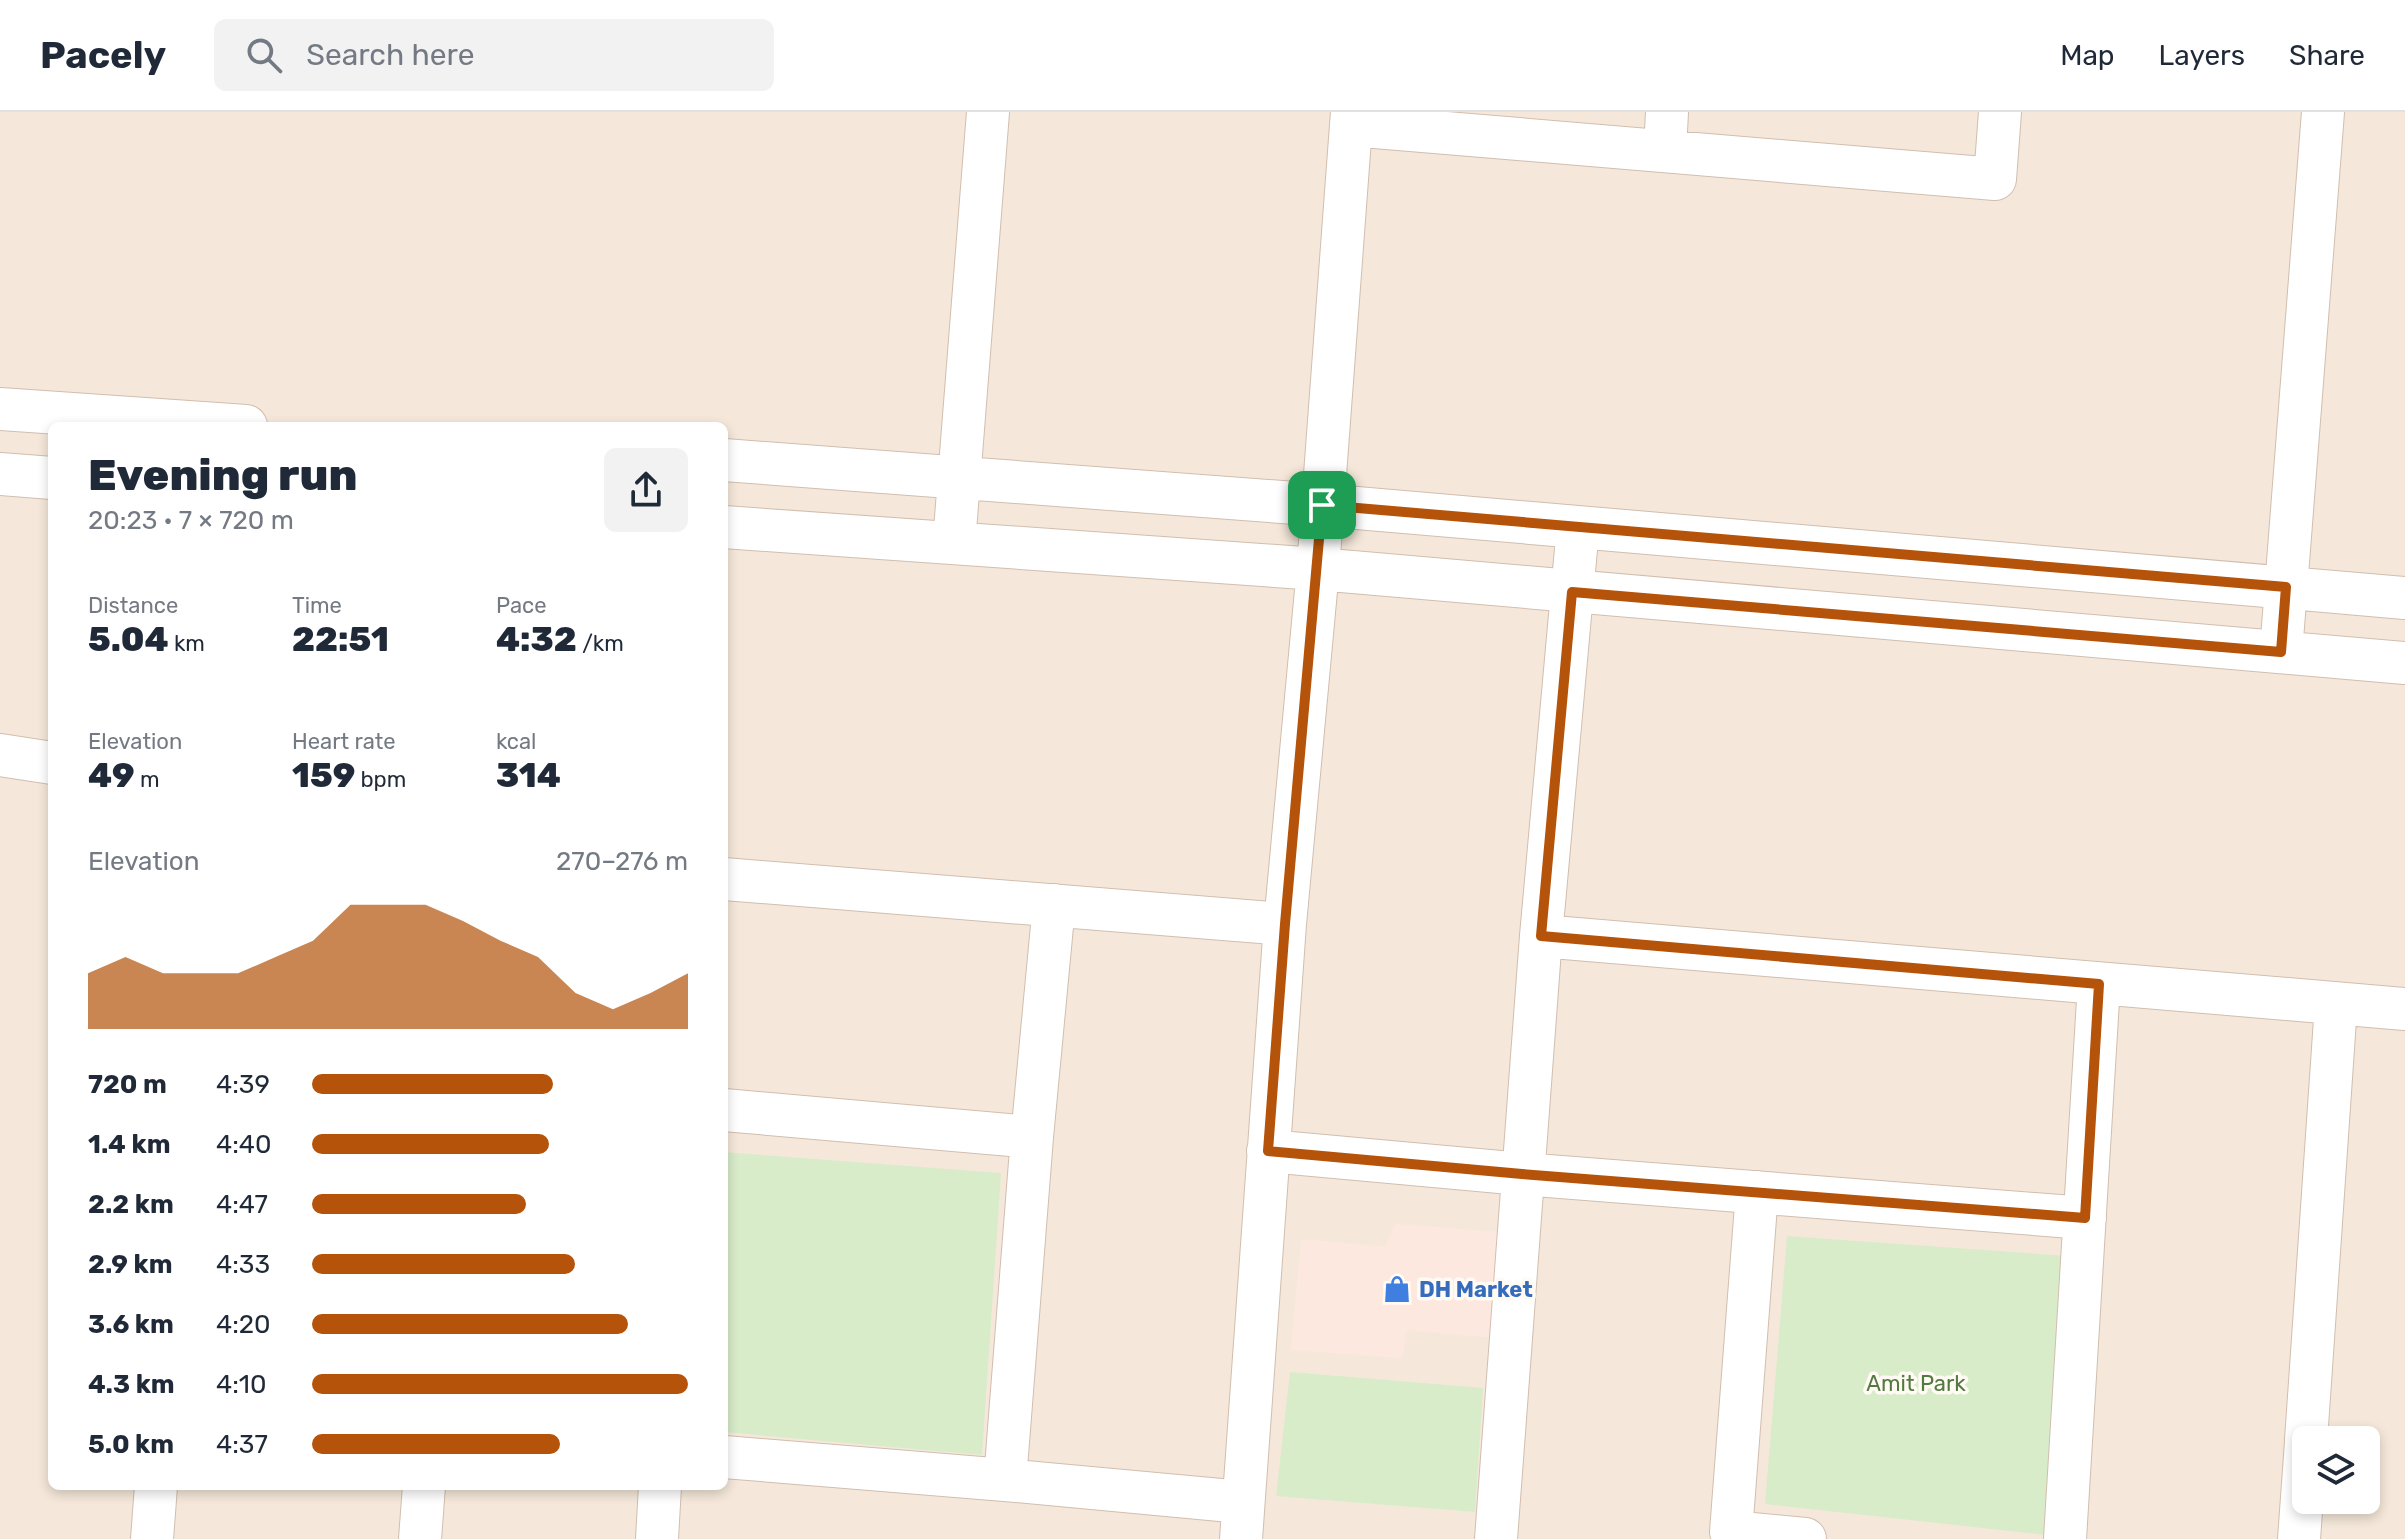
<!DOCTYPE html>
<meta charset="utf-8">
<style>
:root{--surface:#fff;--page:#f2f2f3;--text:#1f2937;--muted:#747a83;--line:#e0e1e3;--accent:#b45309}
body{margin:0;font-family:Rubik,sans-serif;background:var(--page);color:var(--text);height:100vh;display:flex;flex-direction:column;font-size:30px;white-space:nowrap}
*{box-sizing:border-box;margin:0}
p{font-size:26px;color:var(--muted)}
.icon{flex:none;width:44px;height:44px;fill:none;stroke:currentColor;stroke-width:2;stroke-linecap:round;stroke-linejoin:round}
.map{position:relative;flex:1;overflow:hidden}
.sheet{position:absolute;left:48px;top:310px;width:680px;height:1068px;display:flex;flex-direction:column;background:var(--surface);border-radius:12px;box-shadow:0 4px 12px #0003}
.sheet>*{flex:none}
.fabs{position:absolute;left:2292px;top:1314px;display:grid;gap:16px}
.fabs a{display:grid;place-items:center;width:88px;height:88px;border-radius:12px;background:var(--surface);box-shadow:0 4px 12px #0003;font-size:40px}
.pin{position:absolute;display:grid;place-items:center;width:68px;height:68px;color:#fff;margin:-34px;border-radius:16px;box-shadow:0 4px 12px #0006}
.round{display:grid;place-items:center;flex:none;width:84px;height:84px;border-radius:12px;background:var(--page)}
.summary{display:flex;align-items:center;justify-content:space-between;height:136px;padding:0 40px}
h1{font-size:44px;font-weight:800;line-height:60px}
.metrics{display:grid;grid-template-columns:repeat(3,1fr);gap:12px;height:136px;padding:8px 40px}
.metrics div{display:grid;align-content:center}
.metrics b{font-size:34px;font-weight:800}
.metrics small{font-size:22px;font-weight:400}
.metrics p{font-size:22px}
.chart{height:224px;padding:16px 40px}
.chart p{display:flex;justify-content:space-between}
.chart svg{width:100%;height:144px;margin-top:8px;fill:var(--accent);opacity:.7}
ul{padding:0 40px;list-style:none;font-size:26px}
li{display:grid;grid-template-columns:128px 96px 1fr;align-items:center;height:60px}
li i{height:20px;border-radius:10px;background:var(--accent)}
header{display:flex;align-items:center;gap:48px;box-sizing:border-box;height:112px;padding:0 40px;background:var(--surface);border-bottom:2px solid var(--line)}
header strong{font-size:38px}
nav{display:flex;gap:44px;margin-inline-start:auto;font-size:28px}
.search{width:560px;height:72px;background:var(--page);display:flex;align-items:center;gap:20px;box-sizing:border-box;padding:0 28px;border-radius:12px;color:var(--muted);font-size:30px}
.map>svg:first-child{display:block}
.residential{fill:#f5e8da;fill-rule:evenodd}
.commercial{fill:#fde8e0}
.green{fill:#d8ecc9}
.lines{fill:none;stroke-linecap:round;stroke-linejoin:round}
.minor-casing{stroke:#d1beb0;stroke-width:44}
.minor{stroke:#fff;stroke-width:42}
.route-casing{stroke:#fff;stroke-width:16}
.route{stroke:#b45309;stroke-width:10}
.labels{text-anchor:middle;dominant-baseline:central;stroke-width:7;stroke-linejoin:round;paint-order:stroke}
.shop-label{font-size:22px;font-weight:bold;fill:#366cbe;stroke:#fffaf3;text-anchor:start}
.park-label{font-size:22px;fill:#537a41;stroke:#fffaf3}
</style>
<header>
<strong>Pacely</strong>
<div class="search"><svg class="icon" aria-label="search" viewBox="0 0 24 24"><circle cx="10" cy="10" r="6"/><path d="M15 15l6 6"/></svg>Search here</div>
<nav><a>Map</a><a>Layers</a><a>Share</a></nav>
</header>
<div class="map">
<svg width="2405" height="1427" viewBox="0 0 2405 1427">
<rect width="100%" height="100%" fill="#fdf6ec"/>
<path class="residential" d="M 0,0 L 2405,0 L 2405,1427 L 0,1427 ZM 52,314 L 724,314 L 724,1374 L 52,1374 ZM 2306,1328 L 2366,1328 L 2366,1388 L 2306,1388 Z"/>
<path class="commercial" d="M 1395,1112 L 1500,1120 L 1496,1226 L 1407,1218 L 1402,1246 L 1291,1238 L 1301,1127 L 1386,1135 Z"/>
<path class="green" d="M 724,1040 L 1001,1061 L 982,1343 L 724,1320 Z
M 1787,1124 L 2069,1144 L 2055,1424 L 1765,1392 Z
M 1290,1260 L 1483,1276 L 1475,1400 L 1276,1384 Z"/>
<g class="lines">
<g class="minor-casing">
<path id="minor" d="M 1351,13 L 1995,67 L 2000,0
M 1665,39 L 1667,0
M 0,297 L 246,314
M 724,348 L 1322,393 L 2405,486
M 0,362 L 52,366
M 724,415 L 1318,457 L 2405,551
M 954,431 L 988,0
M 2281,540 L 2323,0
M 0,643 L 52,651
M 724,767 L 1285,812
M 1541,824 L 2405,897
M 724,998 L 1032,1025 L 1005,1368 L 1242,1390
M 1032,1025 L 1054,793
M 1268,1039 L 1522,1062 L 2085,1106
M 1757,1080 L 1731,1420 L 1805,1427
M 2306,1328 L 2336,893
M 724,1345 L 1005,1368
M 152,1427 L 156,1374
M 420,1427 L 424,1374
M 657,1427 L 660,1374
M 1241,1427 L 1285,812 L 1318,457 L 1352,0
M 1496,1427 L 1541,824 L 1578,415
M 2065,1427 L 2099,872
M 2299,1427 L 2306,1330"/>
</g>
<use href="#minor" class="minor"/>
</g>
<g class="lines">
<g class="route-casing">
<path id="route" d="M 1322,393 L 2286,475 L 2281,540 L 1572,480 L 1541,824 L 2099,872 L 2085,1106 L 1522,1062 L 1268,1039 L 1285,812 Z"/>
</g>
<use href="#route" class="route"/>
</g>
<defs>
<g id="shop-bare" transform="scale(2.16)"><path d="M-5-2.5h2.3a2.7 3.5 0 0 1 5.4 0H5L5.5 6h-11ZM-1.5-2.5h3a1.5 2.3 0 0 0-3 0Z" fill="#3f7fe0" stroke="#fffaf3" stroke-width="2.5" paint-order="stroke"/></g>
</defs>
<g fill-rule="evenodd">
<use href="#shop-bare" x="1397" y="1177"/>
</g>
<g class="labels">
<g class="shop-label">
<text x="1419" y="1177">DH Market</text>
</g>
<g class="park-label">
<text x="1916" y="1271">Amit Park</text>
</g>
</g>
</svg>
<div class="fabs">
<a><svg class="icon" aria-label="layers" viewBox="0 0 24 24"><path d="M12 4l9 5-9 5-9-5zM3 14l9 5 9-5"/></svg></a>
</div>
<div class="pin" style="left:1322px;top:393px;background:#1e9e55"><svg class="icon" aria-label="arrive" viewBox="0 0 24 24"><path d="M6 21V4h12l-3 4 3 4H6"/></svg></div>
<section class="sheet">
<div class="summary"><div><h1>Evening run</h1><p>20:23 · 7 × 720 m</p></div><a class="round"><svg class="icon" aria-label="share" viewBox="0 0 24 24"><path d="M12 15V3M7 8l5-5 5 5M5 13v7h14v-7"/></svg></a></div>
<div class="metrics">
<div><p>Distance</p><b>5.04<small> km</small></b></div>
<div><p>Time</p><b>22:51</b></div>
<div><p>Pace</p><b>4:32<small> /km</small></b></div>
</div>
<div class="metrics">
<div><p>Elevation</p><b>49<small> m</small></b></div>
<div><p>Heart rate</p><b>159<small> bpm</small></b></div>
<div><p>kcal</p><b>314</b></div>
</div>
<div class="chart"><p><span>Elevation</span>270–276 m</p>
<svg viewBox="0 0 160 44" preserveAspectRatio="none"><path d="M0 44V27L10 22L20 27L30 27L40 27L50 22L60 17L70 6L80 6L90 6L100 11L110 17L120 22L130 33L140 38L150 33L160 27V44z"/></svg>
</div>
<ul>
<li><b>720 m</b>4:39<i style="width:64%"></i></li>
<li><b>1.4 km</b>4:40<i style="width:63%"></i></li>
<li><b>2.2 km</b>4:47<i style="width:57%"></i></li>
<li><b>2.9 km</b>4:33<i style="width:70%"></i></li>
<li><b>3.6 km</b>4:20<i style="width:84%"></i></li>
<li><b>4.3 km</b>4:10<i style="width:100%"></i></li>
<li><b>5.0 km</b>4:37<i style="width:66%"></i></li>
</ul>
</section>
</div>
